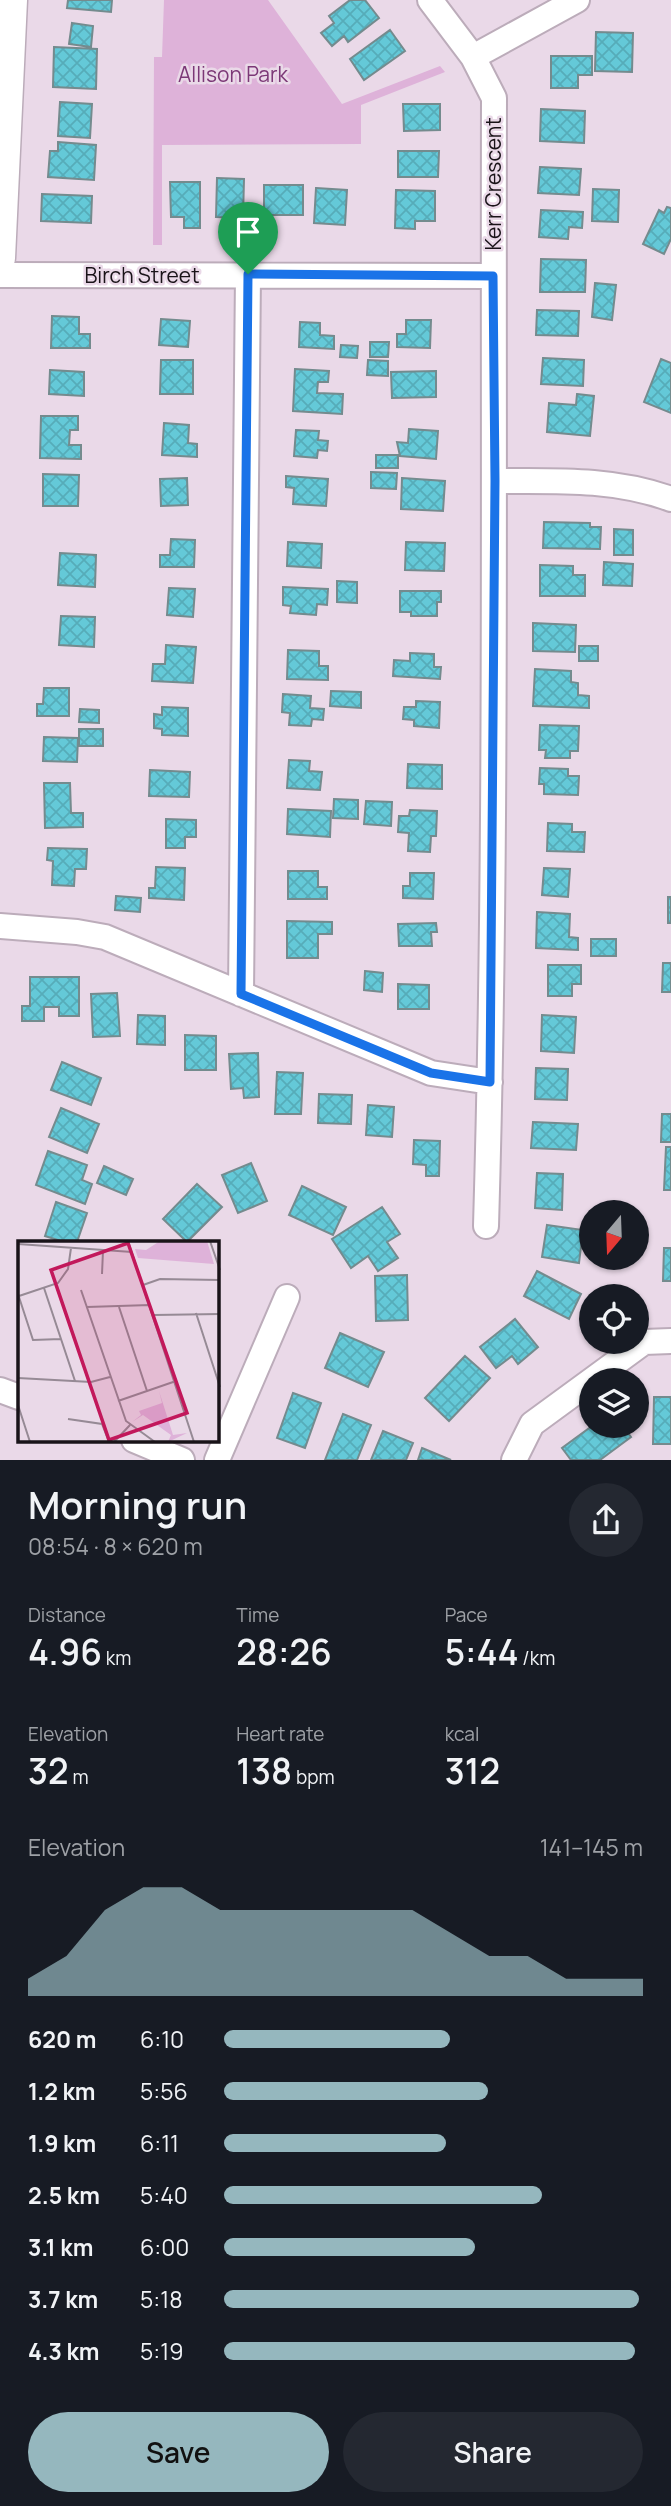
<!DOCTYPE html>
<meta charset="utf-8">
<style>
:root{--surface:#171b24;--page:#242831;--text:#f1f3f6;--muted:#9ea1a6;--accent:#95b7be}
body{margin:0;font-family:Manrope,sans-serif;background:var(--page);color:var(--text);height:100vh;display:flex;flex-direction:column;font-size:26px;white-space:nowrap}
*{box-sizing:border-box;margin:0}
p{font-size:23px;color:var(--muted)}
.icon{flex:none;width:38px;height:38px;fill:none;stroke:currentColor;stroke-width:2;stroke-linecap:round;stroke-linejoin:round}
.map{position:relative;height:1460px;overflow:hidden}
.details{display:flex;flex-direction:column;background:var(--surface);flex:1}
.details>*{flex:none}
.needle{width:46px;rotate:199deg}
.fabs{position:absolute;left:579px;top:1200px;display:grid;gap:14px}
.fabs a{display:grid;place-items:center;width:70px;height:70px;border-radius:50%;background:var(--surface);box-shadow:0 2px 5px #0004;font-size:35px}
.pin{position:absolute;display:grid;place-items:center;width:60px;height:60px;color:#fff;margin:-72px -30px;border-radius:50% 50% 50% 0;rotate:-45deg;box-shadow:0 0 7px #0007}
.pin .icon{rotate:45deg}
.round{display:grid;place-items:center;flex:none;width:74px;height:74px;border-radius:37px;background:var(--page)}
.overview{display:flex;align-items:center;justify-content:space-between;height:119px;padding:0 28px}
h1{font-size:38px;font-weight:600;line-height:52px}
.figures{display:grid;grid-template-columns:repeat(3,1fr);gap:10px;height:119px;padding:7px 28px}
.figures div{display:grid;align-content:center}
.figures b{font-size:35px;font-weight:600}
.figures small{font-size:19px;font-weight:400}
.figures p{font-size:19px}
.chart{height:196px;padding:14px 28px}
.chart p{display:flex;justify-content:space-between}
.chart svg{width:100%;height:126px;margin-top:7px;fill:var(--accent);opacity:.7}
.action{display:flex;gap:14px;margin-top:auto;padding:14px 28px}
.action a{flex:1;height:80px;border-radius:42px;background:var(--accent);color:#111;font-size:28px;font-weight:600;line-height:80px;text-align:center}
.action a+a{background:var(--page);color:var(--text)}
ul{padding:0 28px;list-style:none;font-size:23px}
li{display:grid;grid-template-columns:112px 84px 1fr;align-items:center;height:52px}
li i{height:18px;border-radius:9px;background:var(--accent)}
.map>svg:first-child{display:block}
.park{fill:#deb2d9}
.building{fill:url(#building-cross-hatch);stroke:#748b8e;stroke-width:2}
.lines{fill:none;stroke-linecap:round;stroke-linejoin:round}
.minor-casing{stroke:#bcacba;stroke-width:28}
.tertiary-casing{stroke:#bcacba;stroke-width:33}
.minor{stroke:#fff;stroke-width:24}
.tertiary{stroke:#fff;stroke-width:30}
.route-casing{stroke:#fff;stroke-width:14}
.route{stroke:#1a73e8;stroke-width:9}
.labels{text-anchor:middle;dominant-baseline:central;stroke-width:5;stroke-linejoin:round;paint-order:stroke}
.park-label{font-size:21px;fill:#7c3877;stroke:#ead9e8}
.street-label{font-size:21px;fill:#191318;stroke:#ead9e8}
.inset-road{fill:none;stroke:#968a95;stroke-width:2}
.view{fill:#c2185b;fill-opacity:0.15;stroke:#c2185b;stroke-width:3.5}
.inset-edge{fill:none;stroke:#191318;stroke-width:3.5}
</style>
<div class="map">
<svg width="671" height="1460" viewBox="0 0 671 1460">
<defs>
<pattern id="building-cross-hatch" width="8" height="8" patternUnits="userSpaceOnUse" patternTransform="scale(1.75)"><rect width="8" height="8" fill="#64c9d8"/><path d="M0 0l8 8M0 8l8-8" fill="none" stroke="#56acb9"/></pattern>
</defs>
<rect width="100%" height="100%" fill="#ead9e8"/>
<path class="park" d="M 164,0 L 268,0 L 342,104 L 440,66 L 445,72 L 361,105 L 361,144 L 162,145 L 162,245 L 153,245 L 154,57 L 162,57 Z"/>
<path class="building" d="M 68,0 L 112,0 L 111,12 L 67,8 Z
M 350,0 L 365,0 L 379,18 L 348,42 L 344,36 L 332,46 L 321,33 L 334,23 L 329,16 Z
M 72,23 L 93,26 L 91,47 L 69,44 Z
M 390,30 L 405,51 L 364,80 L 350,59 Z
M 596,32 L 633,33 L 632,72 L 595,71 Z
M 54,47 L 97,49 L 96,89 L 53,87 Z
M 551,56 L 592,56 L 592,75 L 578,75 L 578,88 L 551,88 Z
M 60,102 L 92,104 L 90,138 L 58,136 Z
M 403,104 L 440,104 L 440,130 L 404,131 Z
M 541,109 L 585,111 L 584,143 L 540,141 Z
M 58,142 L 96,145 L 94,180 L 48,177 L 50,151 L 58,151 Z
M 398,151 L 439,151 L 438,177 L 398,177 Z
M 540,167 L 581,169 L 579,195 L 538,193 Z
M 217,178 L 244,179 L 243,218 L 216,217 Z
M 170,182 L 200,182 L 200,228 L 184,228 L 184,217 L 171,217 Z
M 264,185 L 303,185 L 303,215 L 264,215 Z
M 316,188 L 347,190 L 345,225 L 314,223 Z
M 593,189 L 619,190 L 618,222 L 592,221 Z
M 396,190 L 435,191 L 435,221 L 415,221 L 415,229 L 395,228 Z
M 42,194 L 92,196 L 91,223 L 41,221 Z
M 667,207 L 671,208 L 671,239 L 664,254 L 643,244 L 659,210 L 664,213 Z
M 541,210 L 583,212 L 582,228 L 569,227 L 568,239 L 539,237 Z
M 541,259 L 586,260 L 585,292 L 540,292 Z
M 595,283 L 616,285 L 612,320 L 592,317 Z
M 537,310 L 579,311 L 578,336 L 536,335 Z
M 52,316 L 79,317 L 79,334 L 90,334 L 90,348 L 51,348 Z
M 161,319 L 190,321 L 188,347 L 159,345 Z
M 406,320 L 431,320 L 430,348 L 397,347 L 397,334 L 406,334 Z
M 300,322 L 320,323 L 320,335 L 334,336 L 334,349 L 299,347 Z
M 370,342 L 389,342 L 388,357 L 370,357 Z
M 341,345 L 358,346 L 357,358 L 340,357 Z
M 543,358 L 584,360 L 583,386 L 541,384 Z
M 661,359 L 671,363 L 671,413 L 644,402 Z
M 161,360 L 193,360 L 193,394 L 160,394 Z
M 368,360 L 388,361 L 388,376 L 367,375 Z
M 295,369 L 329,371 L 328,382 L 318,382 L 317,393 L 343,394 L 342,414 L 293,411 Z
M 50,370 L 84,372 L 84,396 L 49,394 Z
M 436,371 L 436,397 L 392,398 L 391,372 Z
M 577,394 L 594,396 L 590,436 L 547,432 L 549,403 L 576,405 Z
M 41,416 L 78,416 L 78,430 L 70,430 L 69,445 L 81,445 L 81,459 L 40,458 Z
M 164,423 L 189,425 L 188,443 L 197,444 L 197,457 L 162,455 Z
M 409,429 L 438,431 L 436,459 L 400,456 L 397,442 L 408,443 Z
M 296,430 L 319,431 L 318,440 L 328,441 L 327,451 L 318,450 L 317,458 L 294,456 Z
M 376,455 L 398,455 L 398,468 L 376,468 Z
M 371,472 L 397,473 L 396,489 L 371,488 Z
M 43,474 L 79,475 L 78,506 L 43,506 Z
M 286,476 L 328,479 L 326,506 L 293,504 L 294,488 L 286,487 Z
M 187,478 L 188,505 L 161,506 L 160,479 Z
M 402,478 L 445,481 L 443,511 L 401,509 Z
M 544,522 L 590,523 L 590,527 L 601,527 L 600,549 L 543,548 Z
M 614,529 L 633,530 L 633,555 L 614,555 Z
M 171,539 L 195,540 L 194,567 L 160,567 L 160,555 L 170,555 Z
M 288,542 L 322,544 L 321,568 L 287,566 Z
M 406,542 L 445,543 L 444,571 L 405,570 Z
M 60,553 L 96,555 L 95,587 L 58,585 Z
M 604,562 L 633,564 L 632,586 L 603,585 Z
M 540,565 L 573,566 L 573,575 L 585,575 L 585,596 L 540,596 Z
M 337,581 L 357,582 L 357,603 L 337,602 Z
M 283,587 L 328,589 L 327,605 L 317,604 L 316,615 L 290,613 L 291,606 L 283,605 Z
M 169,588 L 195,589 L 193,617 L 167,615 Z
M 400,591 L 441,591 L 441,602 L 437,602 L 437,616 L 411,616 L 411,612 L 400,612 Z
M 61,616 L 95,617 L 94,647 L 59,645 Z
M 533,623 L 576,625 L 575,652 L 533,651 Z
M 166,645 L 196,647 L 193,683 L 152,681 L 153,664 L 165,664 Z
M 579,646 L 598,646 L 598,661 L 579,661 Z
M 288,650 L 319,651 L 319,666 L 328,666 L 328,680 L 287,679 Z
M 410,653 L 434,654 L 434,667 L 441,667 L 440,679 L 393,676 L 394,660 L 410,661 Z
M 535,669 L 571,671 L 571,682 L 578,683 L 578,695 L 589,696 L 589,708 L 533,706 Z
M 44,688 L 69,688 L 69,716 L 37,716 L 37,704 L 43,704 Z
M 331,691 L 361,692 L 361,708 L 330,706 Z
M 283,694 L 311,696 L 310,708 L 324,709 L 323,720 L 312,719 L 311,726 L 289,725 L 290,713 L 282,712 Z
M 416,701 L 440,702 L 439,728 L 414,726 L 414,720 L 403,719 L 404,707 L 416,707 Z
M 162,707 L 188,708 L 188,736 L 162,735 L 162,729 L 154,728 L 154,714 L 162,715 Z
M 80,709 L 99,710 L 99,723 L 79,722 Z
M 540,725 L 579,726 L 578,751 L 570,751 L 570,758 L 545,758 L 546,750 L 539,750 Z
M 79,729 L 103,729 L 103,746 L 79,746 Z
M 44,737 L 78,738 L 77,762 L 43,761 Z
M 289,760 L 310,761 L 309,771 L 322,772 L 320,790 L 287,788 Z
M 408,764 L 442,765 L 442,789 L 407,788 Z
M 540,768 L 568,769 L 568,776 L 579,776 L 578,795 L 544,794 L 544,784 L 539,784 Z
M 150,770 L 190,772 L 189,797 L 149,796 Z
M 44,783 L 70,783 L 71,813 L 83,813 L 83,827 L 45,828 Z
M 334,799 L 358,800 L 358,819 L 333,818 Z
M 366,801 L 392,802 L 391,826 L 364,824 Z
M 288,809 L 331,811 L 330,837 L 287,834 Z
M 410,810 L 437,811 L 436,836 L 431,836 L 430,852 L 408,851 L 409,833 L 398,832 L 399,816 L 409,816 Z
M 166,819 L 196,820 L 196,837 L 185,837 L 185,848 L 166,848 Z
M 548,823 L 572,824 L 572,832 L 585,832 L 584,852 L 547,851 Z
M 48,848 L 87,849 L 86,869 L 75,869 L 74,886 L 52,885 L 53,861 L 47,860 Z
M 156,867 L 185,868 L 184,900 L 149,898 L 149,888 L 155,888 Z
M 544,868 L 570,869 L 568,897 L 542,895 Z
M 288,871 L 318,871 L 318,887 L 327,887 L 327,899 L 288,899 Z
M 410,873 L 434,873 L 433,899 L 403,898 L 403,886 L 410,886 Z
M 116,896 L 141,898 L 140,912 L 115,910 Z
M 668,897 L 671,897 L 671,923 L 668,923 Z
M 537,912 L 570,914 L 569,937 L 578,938 L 578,950 L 536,948 Z
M 287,921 L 332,922 L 332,934 L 318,934 L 318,958 L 287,958 Z
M 436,923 L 437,932 L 431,932 L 432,946 L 399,946 L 398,924 Z
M 591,939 L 616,939 L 616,956 L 591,956 Z
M 663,963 L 671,963 L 671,992 L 662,992 Z
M 548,965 L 581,965 L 581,984 L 572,984 L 572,996 L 548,996 Z
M 365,971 L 383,973 L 382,992 L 364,990 Z
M 30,977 L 79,977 L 79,1016 L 59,1016 L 59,1007 L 44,1007 L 44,1021 L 22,1021 L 22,1006 L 30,1006 Z
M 398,984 L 429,985 L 429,1009 L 398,1009 Z
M 117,993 L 120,1036 L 93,1037 L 91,994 Z
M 138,1015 L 165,1016 L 165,1045 L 137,1044 Z
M 542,1015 L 576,1017 L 574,1053 L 541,1051 Z
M 185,1035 L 216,1036 L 216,1070 L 185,1070 Z
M 258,1053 L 259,1097 L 244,1098 L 243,1088 L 231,1089 L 229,1054 Z
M 62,1062 L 101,1078 L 91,1105 L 51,1090 Z
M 536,1068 L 568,1069 L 567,1100 L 535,1099 Z
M 277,1072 L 303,1073 L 301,1114 L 275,1114 Z
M 319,1094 L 352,1095 L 351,1124 L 318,1123 Z
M 368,1105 L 394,1107 L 392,1137 L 366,1135 Z
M 61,1108 L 99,1124 L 87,1153 L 49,1137 Z
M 662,1114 L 671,1114 L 671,1142 L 661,1142 Z
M 533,1122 L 578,1124 L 576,1150 L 531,1148 Z
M 414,1140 L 440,1141 L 439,1176 L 426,1176 L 426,1165 L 413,1164 Z
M 666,1147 L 671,1147 L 671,1190 L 664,1190 Z
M 48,1151 L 87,1165 L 82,1180 L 92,1184 L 85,1204 L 36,1185 Z
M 251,1163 L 267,1201 L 238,1213 L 222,1175 Z
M 104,1166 L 133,1179 L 126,1195 L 97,1183 Z
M 537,1173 L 563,1174 L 562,1210 L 535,1208 Z
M 197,1184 L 222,1207 L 187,1242 L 163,1219 Z
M 302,1186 L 346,1207 L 333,1235 L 289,1215 Z
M 56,1202 L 87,1213 L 77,1242 L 64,1242 L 45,1236 Z
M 382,1207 L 400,1234 L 387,1242 L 398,1258 L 378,1271 L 368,1256 L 351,1268 L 332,1239 Z
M 547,1225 L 583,1230 L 579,1263 L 542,1257 Z
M 664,1248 L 671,1248 L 671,1281 L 663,1281 Z
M 537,1271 L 581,1294 L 569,1319 L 524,1296 Z
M 407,1275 L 408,1320 L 376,1321 L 375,1276 Z
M 515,1319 L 538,1347 L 518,1364 L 512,1356 L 496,1368 L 480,1347 Z
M 340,1333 L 384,1352 L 368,1387 L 325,1368 Z
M 465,1356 L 490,1378 L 449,1421 L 425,1398 Z
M 293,1393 L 321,1403 L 305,1448 L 277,1438 Z
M 654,1397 L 671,1397 L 671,1444 L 653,1444 Z
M 343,1414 L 371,1425 L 357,1460 L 325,1460 Z
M 592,1426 L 623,1426 L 631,1437 L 600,1460 L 571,1460 L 562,1448 Z
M 383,1431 L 413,1443 L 406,1460 L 371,1460 Z
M 422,1448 L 451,1460 L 418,1460 Z"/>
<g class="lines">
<g class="minor-casing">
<path id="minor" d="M 430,0 L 473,57 L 494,98 C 493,474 497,850 486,1226
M 473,57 L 577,0
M 0,275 L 493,276
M 495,481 C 554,481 614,478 671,499
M 0,926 L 77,932 L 105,937 L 431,1073 L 490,1082
M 241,994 L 248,274
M 0,1390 L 19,1397
M 134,1440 L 182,1460
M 217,1460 L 287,1297
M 514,1460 L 532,1424 L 644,1342 L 671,1341"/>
</g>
<g class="tertiary-casing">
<path id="tertiary" d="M 0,258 L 12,0"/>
</g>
<use href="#minor" class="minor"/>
<use href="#tertiary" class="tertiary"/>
</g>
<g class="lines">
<g class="route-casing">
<path id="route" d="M 248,274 L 493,276 L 495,481 L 490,1082 L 431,1073 L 241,994 Z"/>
</g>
<use href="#route" class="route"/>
</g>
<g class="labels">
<g class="park-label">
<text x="233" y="74">Allison Park</text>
</g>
<g class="street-label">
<text transform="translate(493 184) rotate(-90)">Kerr Crescent</text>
<text x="142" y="275">Birch Street</text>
</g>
</g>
<g transform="translate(18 1241)">
<rect width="201" height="201" fill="#ead9e8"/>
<path d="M 142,0 L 189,0 L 196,23 L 120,17 L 117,8 L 128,9 ZM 141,150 L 155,194 L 169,192 L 150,201 L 153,194 L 125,174 L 114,181 L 123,174 L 121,170 L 144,162 Z" fill="#deb2d9"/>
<path class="inset-road" d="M 110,0 L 176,201M 192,0 L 202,29M 0,3 L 114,11M 84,33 L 85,10M 125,44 L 142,38 L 202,39M 26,47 L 57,140M 63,49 L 108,180 L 137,201M 0,53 L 15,99 L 43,98M 1,55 L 40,42 L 50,28 L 53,7M 69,66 L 132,64M 101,66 L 129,150M 178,72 L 202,146M 136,74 L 202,73M 0,137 L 73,141 L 92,136M 100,160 L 158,140M 0,164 L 12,201M 50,178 L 84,183 L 91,201M 96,201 L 112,184"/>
<path class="view" d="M 110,2 L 169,172 L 91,199 L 33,29 Z"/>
<rect width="201" height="201" class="inset-edge"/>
</g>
</svg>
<div class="fabs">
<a><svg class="needle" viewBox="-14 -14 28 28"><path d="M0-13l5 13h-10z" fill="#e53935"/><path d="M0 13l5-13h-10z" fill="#9ea1a6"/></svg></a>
<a><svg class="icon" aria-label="locate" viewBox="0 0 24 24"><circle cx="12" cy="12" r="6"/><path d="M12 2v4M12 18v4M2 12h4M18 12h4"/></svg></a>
<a><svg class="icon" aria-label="layers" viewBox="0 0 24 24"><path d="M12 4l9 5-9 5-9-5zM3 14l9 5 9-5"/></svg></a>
</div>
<div class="pin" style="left:248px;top:274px;background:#1e9e55"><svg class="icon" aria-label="arrive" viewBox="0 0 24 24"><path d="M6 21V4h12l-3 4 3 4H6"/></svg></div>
</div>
<section class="details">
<div class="overview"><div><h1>Morning run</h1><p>08:54 · 8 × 620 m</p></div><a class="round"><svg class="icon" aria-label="share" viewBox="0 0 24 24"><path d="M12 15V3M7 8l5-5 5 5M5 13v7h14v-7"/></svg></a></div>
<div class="figures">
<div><p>Distance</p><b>4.96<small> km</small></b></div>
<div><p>Time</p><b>28:26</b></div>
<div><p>Pace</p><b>5:44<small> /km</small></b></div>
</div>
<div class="figures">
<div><p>Elevation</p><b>32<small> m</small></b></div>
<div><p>Heart rate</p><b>138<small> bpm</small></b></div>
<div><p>kcal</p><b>312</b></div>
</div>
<div class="chart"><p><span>Elevation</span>141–145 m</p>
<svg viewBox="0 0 160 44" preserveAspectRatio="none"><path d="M0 44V38L10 30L20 14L30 6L40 6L50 14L60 14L70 14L80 14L90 14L100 14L110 22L120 30L130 30L140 38L150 38L160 38V44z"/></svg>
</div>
<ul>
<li><b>620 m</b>6:10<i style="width:54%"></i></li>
<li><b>1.2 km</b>5:56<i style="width:63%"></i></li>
<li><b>1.9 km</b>6:11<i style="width:53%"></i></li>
<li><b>2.5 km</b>5:40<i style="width:76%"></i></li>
<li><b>3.1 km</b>6:00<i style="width:60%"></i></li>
<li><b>3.7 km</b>5:18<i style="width:99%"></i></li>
<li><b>4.3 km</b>5:19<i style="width:98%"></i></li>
</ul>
<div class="action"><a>Save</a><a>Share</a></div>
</section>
